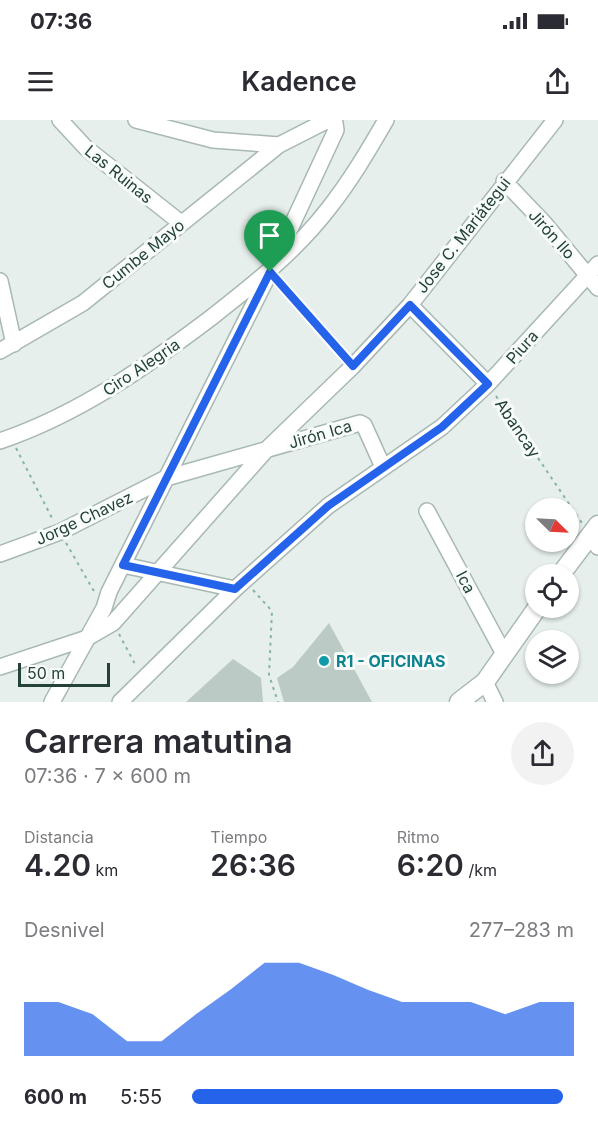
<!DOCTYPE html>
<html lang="es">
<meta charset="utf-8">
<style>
:root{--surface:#fff;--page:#f2f2f3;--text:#2b2b33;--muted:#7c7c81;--accent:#2563eb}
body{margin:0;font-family:Inter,sans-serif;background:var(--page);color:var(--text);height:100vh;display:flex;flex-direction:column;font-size:22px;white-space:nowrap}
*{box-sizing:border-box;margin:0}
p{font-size:20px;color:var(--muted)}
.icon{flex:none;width:33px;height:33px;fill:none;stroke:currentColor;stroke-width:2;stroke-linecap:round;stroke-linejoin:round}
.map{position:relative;height:582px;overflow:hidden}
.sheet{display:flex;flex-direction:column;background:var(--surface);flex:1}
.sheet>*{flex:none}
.needle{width:39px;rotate:114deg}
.fabs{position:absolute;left:525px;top:378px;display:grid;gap:12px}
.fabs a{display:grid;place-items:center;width:54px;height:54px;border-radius:50%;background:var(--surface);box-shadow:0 2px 4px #0004;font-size:30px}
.scale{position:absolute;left:18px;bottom:15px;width:92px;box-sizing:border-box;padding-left:6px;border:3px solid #24423a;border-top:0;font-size:16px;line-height:21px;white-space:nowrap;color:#24423a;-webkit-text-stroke:4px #f7fbf9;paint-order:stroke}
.pin{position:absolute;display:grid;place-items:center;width:51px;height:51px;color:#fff;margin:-62px -26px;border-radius:50% 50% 50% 0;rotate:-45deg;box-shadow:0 0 6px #0007}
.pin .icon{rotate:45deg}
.round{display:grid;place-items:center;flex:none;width:63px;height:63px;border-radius:32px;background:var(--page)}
.summary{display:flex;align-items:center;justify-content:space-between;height:102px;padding:0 24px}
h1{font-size:33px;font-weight:600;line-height:45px}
.figures{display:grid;grid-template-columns:repeat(3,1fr);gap:9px;height:102px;padding:6px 24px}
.figures div{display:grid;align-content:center}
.figures b{font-size:30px;font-weight:600}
.figures small{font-size:16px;font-weight:400}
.figures p{font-size:16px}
.chart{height:168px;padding:12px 24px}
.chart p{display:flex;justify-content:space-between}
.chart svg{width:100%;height:108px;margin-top:6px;fill:var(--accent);opacity:.7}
ul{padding:0 24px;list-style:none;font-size:20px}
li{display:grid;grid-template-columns:96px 72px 1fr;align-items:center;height:45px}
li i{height:15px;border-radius:8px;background:var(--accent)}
.status{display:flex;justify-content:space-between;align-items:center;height:42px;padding:0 30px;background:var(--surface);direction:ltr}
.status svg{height:16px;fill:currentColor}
header{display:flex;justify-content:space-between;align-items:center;height:78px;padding:0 24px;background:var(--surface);font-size:27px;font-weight:600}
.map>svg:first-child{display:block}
.building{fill:#bbcac4}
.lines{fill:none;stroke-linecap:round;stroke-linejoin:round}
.service-casing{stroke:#a8b8b2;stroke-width:10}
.minor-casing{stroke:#a8b8b2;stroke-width:18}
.tertiary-casing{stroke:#a8b8b2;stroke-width:21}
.path{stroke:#86b3a5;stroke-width:2;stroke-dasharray:3 4.5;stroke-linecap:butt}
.service{stroke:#fff;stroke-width:8}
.minor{stroke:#fff;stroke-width:15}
.tertiary{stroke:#fff;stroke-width:18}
.route-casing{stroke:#fff;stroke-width:12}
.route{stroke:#2563eb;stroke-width:8}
.culture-dot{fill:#0f9aa8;stroke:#f7fbf9;stroke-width:2}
.labels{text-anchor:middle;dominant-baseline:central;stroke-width:6;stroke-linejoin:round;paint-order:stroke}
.street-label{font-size:16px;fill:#24423a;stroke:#f7fbf9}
.culture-label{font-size:16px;font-weight:bold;fill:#0d838f;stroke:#f7fbf9;text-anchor:start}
</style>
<div class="status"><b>07:36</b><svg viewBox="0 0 49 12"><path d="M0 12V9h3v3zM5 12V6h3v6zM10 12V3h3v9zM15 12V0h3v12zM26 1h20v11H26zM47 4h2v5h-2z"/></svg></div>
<header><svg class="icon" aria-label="menu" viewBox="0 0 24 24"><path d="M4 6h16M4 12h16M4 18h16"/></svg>Kadence<svg class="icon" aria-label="share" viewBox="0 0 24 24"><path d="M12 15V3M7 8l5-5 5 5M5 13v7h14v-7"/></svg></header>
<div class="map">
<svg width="598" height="582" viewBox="0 0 598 582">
<rect width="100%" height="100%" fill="#e6efeb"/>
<path class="building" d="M 329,503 L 372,582 L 284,582 L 277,558 L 293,547 Z
M 233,539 L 261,558 L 263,582 L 186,582 Z"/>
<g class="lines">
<g class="service-casing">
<path id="service" d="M 270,152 L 353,246"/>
</g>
<g class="minor-casing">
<path id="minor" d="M 60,0 L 86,28 L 181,103
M 136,0 L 213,20 L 279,25 L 328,0
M 504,61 L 545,104 L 598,168
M 0,161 L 14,224
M 410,185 L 488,264
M 0,231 L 83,183 L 279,25
M 0,321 C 79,294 146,247 212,197 C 254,164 296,131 329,88 C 351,60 368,31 386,0
M 427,391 L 504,534
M 590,415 L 598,427
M 0,434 L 60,412 L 166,358 L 360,303 L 364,305 L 383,347
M 123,445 L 235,469
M 0,547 L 87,518 L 113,503 L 267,329 L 353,246 L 410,185 L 555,0
M 485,562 L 495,582
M 52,582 L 104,488 L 109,472 L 270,152 L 336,10 L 335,3 L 331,0
M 120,582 L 235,469 L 328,386 L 442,307 L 488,264 L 598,144"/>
</g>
<g class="tertiary-casing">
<path id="tertiary" d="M 561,454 L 598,405
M 459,582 L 485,562 L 537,488"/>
</g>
<path class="path" d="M 496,276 L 582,403
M 16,328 L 53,400
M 66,423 L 95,473
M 253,470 L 272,491 L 269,555 L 278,582
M 119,514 L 136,546"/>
<use href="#service" class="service"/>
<use href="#minor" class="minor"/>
<use href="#tertiary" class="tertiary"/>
</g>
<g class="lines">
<g class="route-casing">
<path id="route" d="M 270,152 L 353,246 L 410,185 L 488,264 L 442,307 L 328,386 L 235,469 L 123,445 Z"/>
</g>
<use href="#route" class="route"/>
</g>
<circle class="culture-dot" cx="324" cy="541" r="6"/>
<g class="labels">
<g class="street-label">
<text transform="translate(119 54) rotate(39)">Las Ruinas</text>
<text transform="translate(552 114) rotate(48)">Jirón Ilo</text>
<text transform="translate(463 115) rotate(-52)">Jose C. Mariátegui</text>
<text transform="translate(143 134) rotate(-39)">Cumbe Mayo</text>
<text transform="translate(522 227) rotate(-48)">Piura</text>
<text transform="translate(141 247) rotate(-34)">Ciro Alegria</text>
<text transform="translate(518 308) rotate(56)">Abancay</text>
<text transform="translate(320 314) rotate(-16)">Jirón Ica</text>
<text transform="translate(84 398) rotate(-25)">Jorge Chavez</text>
<text transform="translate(466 462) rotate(62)">Ica</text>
</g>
<g class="culture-label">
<text x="336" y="541">R1 - OFICINAS</text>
</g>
</g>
</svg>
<div class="fabs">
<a><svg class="needle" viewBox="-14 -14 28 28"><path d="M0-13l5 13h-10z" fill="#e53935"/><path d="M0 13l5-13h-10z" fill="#7c7c81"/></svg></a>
<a><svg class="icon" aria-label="locate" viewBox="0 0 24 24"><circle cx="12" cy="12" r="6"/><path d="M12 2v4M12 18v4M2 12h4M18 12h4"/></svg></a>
<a><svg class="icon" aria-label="layers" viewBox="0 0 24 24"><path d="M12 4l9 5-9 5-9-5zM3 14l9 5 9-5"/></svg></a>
</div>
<div class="scale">50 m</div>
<div class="pin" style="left:270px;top:152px;background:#1e9e55"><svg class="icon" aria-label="arrive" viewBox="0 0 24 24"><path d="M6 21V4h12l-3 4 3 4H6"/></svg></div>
</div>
<section class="sheet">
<div class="summary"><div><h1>Carrera matutina</h1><p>07:36 · 7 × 600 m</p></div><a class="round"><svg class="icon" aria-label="share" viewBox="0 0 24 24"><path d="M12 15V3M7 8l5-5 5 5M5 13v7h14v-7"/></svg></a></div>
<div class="figures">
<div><p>Distancia</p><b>4.20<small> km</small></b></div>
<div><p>Tiempo</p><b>26:36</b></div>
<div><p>Ritmo</p><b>6:20<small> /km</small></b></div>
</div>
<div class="chart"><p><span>Desnivel</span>277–283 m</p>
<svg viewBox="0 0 160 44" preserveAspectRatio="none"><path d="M0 44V22L10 22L20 27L30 38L40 38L50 27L60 17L70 6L80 6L90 11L100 17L110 22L120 22L130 22L140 27L150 22L160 22V44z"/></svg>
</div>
<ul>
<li><b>600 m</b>5:55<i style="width:97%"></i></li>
</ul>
</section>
